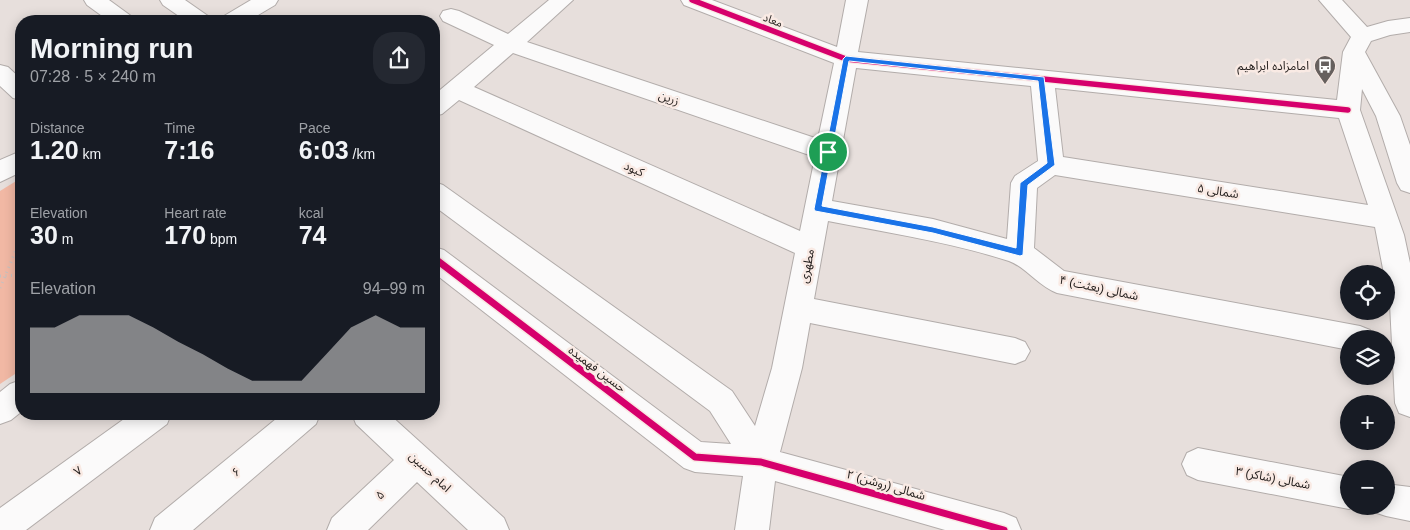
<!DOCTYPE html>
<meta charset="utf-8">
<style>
:root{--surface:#171b24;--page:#242831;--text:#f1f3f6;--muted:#9ea1a6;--accent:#b2b1b2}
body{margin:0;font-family:Helvetica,"Noto Sans Arabic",sans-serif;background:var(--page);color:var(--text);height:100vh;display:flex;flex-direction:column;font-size:19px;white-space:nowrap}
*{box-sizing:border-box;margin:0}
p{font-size:16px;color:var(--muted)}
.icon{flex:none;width:28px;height:28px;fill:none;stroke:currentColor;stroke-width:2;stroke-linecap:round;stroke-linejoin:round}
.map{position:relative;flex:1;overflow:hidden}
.side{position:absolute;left:15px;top:15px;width:425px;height:405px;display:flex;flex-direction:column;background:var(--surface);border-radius:20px;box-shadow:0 2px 12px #0003}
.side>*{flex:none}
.fabs{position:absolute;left:1340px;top:265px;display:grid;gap:10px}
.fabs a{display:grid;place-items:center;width:55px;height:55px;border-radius:50%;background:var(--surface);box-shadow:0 2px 12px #0003;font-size:25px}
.pin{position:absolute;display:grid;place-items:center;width:42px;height:42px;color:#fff;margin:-21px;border:2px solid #fff;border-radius:50%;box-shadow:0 1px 5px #0007}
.round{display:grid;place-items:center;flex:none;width:52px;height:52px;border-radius:20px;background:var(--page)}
.overview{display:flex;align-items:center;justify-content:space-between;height:85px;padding:0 15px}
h1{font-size:28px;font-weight:600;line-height:38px}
.metrics{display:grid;grid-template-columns:repeat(3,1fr);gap:8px;height:85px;padding:5px 15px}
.metrics div{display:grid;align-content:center}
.metrics b{font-size:25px;font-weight:600}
.metrics small{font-size:14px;font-weight:400}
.metrics p{font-size:14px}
.chart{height:140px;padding:10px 15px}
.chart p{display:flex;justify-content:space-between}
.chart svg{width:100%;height:90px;margin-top:5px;fill:var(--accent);opacity:.7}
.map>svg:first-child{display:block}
.green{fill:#f1b8a4}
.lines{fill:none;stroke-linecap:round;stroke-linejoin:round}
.minor-casing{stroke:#b2acaa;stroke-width:2}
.path{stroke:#c4c1c0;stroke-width:3;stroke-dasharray:1 4.5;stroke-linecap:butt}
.minor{fill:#fbfafa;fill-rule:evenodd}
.cycleway-far1-casing{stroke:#f9eae4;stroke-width:8}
.cycleway-casing{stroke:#f9eae4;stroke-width:10}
.cycleway-far1{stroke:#d6006c;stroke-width:5.5}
.cycleway{stroke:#d6006c;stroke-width:7}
.route{fill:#1a73e8;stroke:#fff;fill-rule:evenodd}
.labels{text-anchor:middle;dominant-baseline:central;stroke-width:5;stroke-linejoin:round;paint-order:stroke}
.far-street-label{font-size:11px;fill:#211c1a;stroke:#f9eae4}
.poi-label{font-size:12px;fill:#211c1a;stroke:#f9eae4;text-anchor:end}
.street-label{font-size:12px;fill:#211c1a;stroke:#f9eae4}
</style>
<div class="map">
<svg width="1410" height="530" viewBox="0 0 1410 530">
<rect width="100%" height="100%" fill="#e7dfdc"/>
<path class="green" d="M 21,178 L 21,370 L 0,384 L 0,191 Z"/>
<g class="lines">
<g class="minor-casing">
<path id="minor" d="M 84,0 L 109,0 L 131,16 L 134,21 L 109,21 L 87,5 Z
M 160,0 L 185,0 L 208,16 L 211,21 L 186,21 L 163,5 Z
M 251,0 L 278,0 L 275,5 L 248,21 L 221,21 L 224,16 Z
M 549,0 L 573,0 L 527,42 L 818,139 L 834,63 L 684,5 L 681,0 L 712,0 L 837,47 L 846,0 L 868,0 L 858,52 L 1337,100 L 1343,52 L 1351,37 L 1319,0 L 1342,0 L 1367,27 L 1388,21 L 1410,18 L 1410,32 L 1390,35 L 1371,41 L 1365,52 L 1400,116 L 1410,145 L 1410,193 L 1401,190 L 1397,183 L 1376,116 L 1362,89 L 1360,110 L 1404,235 L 1410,263 L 1410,417 L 1399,413 L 1395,403 L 1390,304 L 1386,274 L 1384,274 L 1375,227 L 1055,175 L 1037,188 L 1034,248 L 1064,271 L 1360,326 L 1370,330 L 1375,339 L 1349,339 L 1349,350 L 1057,293 C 1038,286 1026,267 1009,261 C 950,242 889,233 828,221 L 814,299 L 1015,338 L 1025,342 L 1030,351 L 1025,360 L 1015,364 L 810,323 L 802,368 L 780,452 L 1004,513 L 1016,518 L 1021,530 L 945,530 L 775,481 L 769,530 L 735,530 L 743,476 L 695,472 L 684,468 L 434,273 L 434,247 L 444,250 L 701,442 L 731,444 L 710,411 L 434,206 L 434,182 L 443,185 L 732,391 L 755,426 L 772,368 L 795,253 L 459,100 L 442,114 L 434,116 L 434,95 L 494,45 L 443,21 L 440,16 L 443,11 L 451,9 L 459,11 L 508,34 ZM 513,53 L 815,157 L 800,231 L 474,87 ZM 856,68 L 1031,86 L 1038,161 L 1015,176 L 1011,183 L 1007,239 L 933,219 L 832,201 ZM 1055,88 L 1339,118 L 1368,205 L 1063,157 Z
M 0,65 L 8,67 L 21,79 L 21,100 L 13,98 L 0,86 Z
M 21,151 L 21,172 L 0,182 L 0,160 Z
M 21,380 L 21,412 L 11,420 L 0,424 L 0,392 L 10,384 Z
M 131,414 L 171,414 L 167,424 L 26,530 L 0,530 L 0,508 Z
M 282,414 L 320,414 L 316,424 L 193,530 L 150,530 L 155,518 Z
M 352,414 L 389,414 L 504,518 L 509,530 L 468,530 L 417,482 L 368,530 L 327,530 L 332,518 L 394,460 L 356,424 Z
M 1198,448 L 1349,477 L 1349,506 L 1356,506 L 1349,509 L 1198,480 L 1187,475 L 1182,464 L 1187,453 Z
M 1386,484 L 1410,487 L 1410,521 L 1386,516 L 1374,512 L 1372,506 L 1386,506 Z"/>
</g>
<path class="path" d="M 0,276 L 21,275
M 0,288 L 21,238"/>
<use href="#minor" class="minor"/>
<g class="cycleway-far1-casing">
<path id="cycleway-far1" d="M 692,0 L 846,59 L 1348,110"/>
</g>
<g class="cycleway-casing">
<path id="cycleway" d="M 434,258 L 695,457 L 761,462 L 1004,530"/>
</g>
<use href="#cycleway-far1" class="cycleway-far1"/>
<use href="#cycleway" class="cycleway"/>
</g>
<path class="route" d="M 846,56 L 1044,77 L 1055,165 L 1028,185 L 1023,255 L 1020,256 L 933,233 L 815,211 L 814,209 L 843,59 ZM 849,61 L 1038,81 L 1047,163 L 1020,183 L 1016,248 L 933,227 L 822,206 Z"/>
<defs>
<g id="bus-pin" transform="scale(1.125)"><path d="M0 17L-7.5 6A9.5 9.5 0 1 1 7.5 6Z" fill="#66605e" stroke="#f9eae4"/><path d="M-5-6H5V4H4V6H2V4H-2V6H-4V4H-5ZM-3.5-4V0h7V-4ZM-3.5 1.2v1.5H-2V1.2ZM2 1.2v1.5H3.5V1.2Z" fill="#fff"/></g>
</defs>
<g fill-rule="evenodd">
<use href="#bus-pin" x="1325" y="66"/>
</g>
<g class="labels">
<g class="far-street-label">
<text transform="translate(773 20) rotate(21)">معاد</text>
</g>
<g class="poi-label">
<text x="1309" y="66">امامزاده ابراهیم</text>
</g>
<g class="street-label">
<text transform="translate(669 98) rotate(19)">زرین</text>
<text transform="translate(634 169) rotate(24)">کبود</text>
<text transform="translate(1218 191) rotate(9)">۵ شمالی</text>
<text transform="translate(807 266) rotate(-79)">مطهری</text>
<text transform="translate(1099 288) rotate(12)">۴ شمالی (بعثت)</text>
<text transform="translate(597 369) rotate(37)">حسین فهمیده</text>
<text transform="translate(78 471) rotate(-36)">۷</text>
<text transform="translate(236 472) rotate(-40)">۶</text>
<text transform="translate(430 472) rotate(43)">امام حسین</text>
<text transform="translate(1273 478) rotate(11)">۳ شمالی (شاکر)</text>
<text transform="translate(886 485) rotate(16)">۲ شمالی (روشن)</text>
<text transform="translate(380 495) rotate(-44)">۵</text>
</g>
</g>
</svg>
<div class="fabs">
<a><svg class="icon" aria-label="locate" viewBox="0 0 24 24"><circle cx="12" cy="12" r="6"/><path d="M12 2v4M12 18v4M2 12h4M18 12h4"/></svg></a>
<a><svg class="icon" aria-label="layers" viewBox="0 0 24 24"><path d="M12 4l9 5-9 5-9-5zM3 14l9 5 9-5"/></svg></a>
<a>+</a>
<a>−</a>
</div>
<div class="pin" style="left:828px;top:152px;background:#1e9e55"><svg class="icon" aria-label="arrive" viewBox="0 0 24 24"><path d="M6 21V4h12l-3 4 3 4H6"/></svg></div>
<section class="side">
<div class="overview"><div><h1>Morning run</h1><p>07:28 · 5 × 240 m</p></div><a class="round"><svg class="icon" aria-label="share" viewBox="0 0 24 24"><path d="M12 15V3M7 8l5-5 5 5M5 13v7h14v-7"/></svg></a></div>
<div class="metrics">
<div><p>Distance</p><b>1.20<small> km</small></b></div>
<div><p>Time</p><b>7:16</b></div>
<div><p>Pace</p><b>6:03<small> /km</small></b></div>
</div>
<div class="metrics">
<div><p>Elevation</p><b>30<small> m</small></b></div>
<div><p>Heart rate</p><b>170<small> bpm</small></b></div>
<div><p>kcal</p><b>74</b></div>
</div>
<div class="chart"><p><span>Elevation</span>94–99 m</p>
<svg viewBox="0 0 160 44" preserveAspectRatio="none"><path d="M0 44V12L10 12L20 6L30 6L40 6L50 12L60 19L70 25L80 32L90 38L100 38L110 38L120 25L130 12L140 6L150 12L160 12V44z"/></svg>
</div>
</section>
</div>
